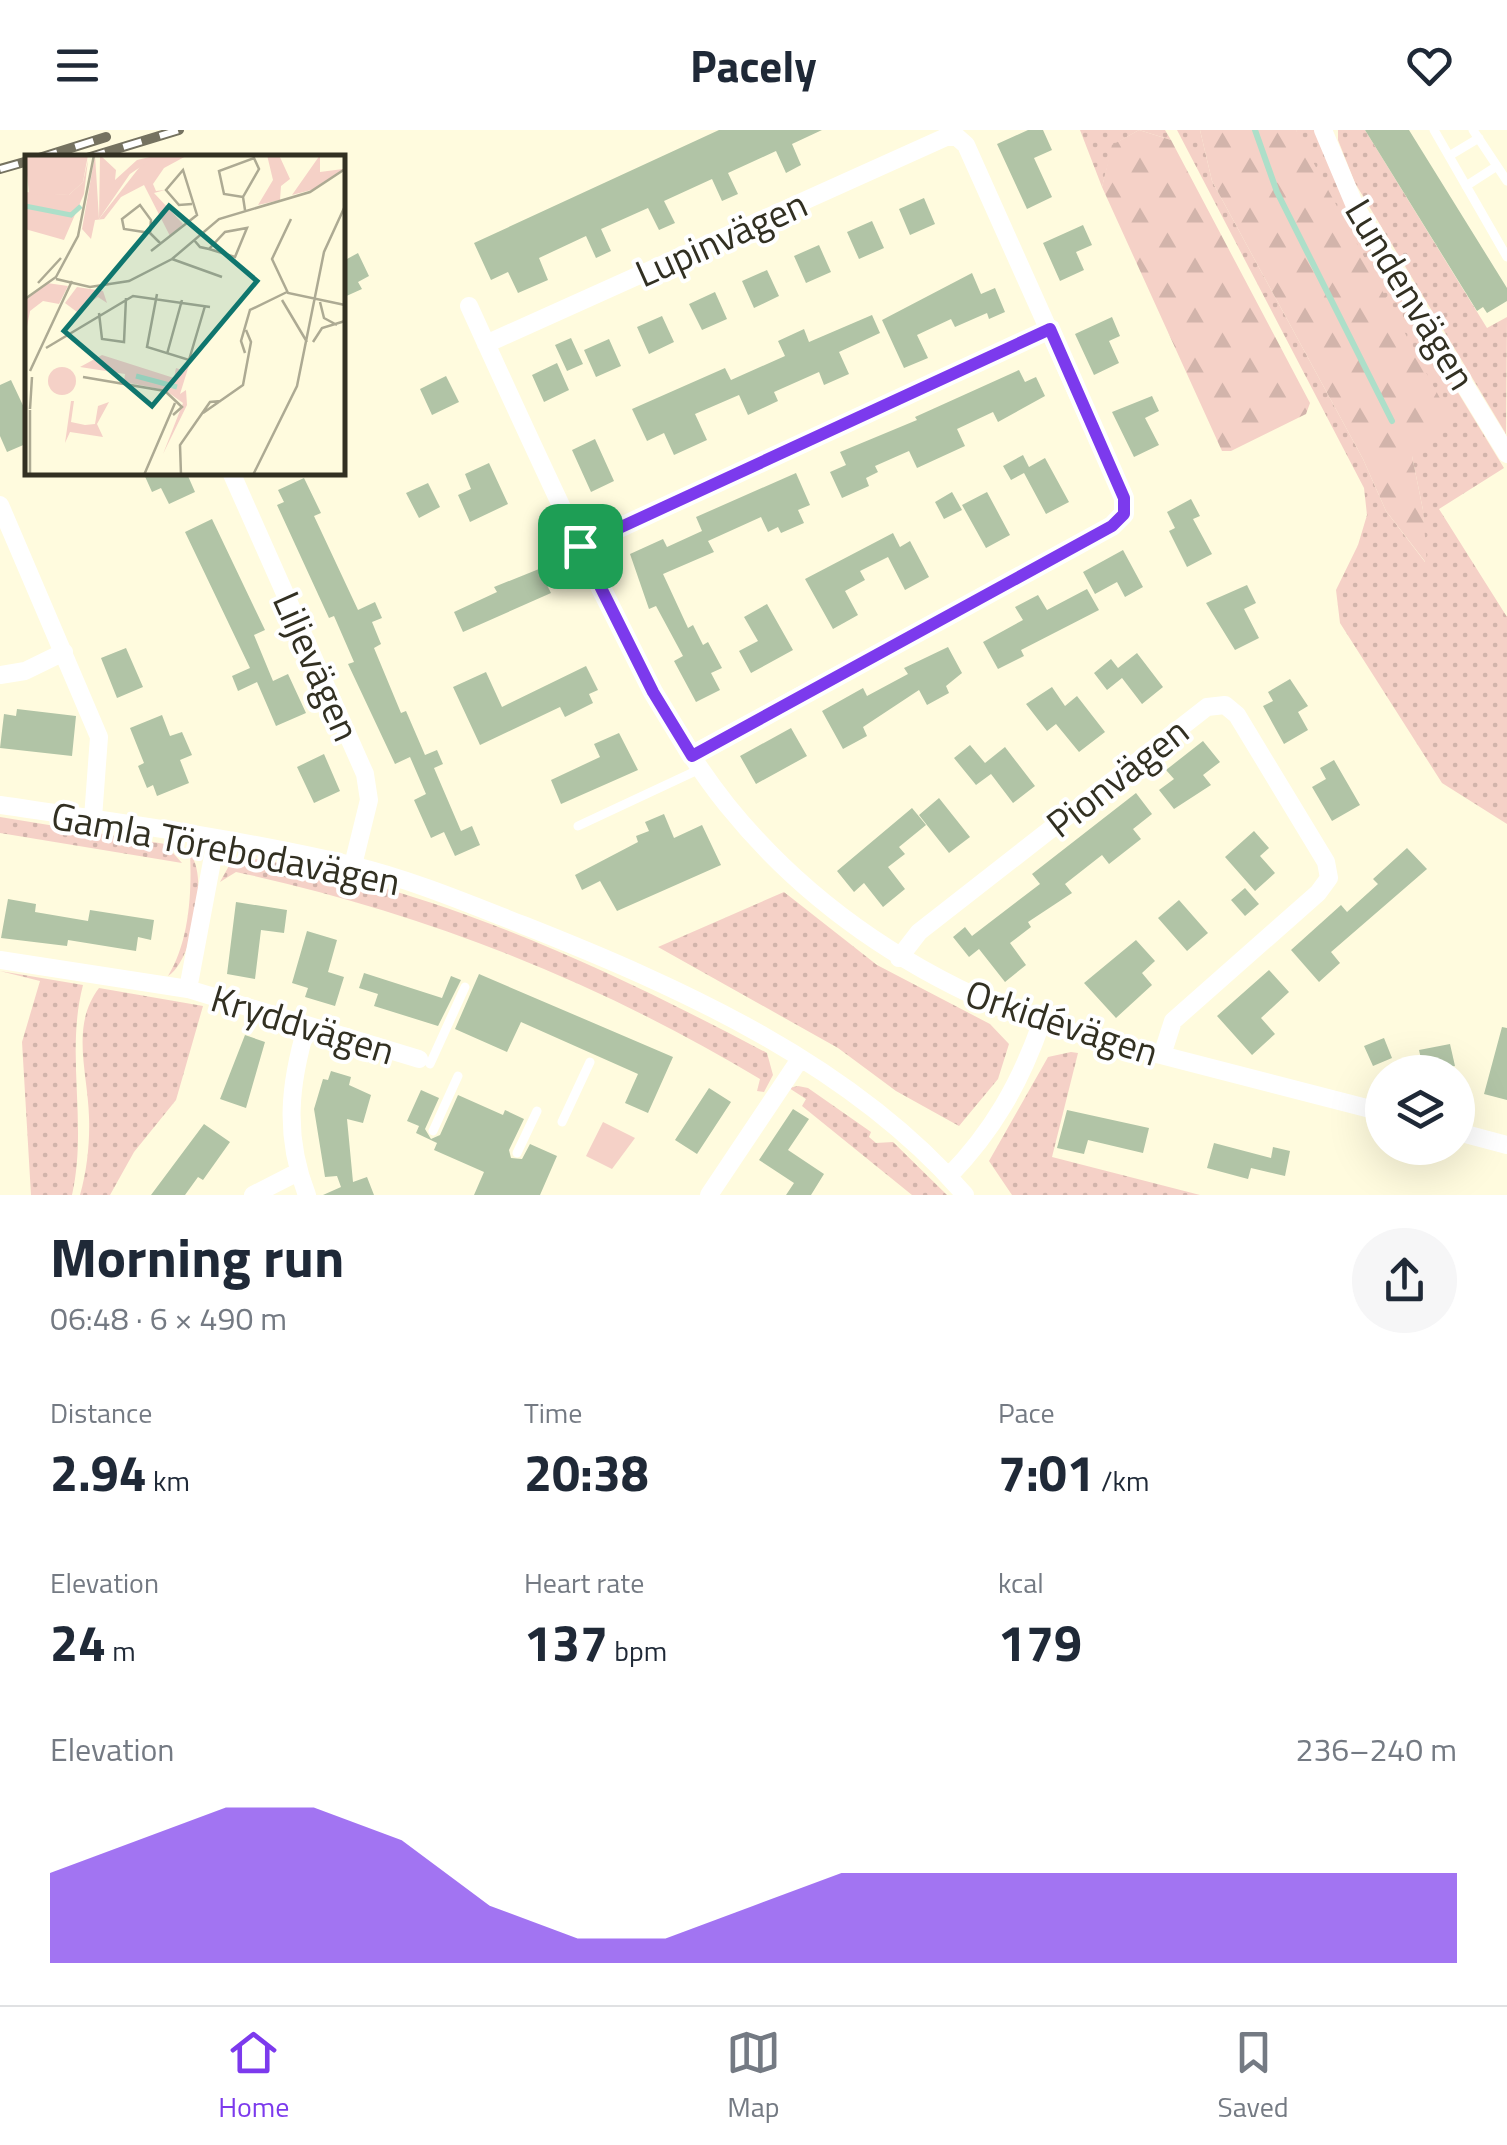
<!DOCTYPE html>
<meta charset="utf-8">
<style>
:root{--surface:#fff;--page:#f6f6f7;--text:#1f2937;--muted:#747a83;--line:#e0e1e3;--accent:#7c3aed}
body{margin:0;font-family:"Titillium Web",sans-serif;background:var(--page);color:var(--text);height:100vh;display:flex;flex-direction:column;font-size:38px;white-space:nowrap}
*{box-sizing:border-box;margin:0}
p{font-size:32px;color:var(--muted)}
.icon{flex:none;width:55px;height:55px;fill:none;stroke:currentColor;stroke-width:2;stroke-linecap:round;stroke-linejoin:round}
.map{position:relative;height:1065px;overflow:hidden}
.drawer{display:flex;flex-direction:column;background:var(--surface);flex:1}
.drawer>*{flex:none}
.fabs{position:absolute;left:1365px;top:925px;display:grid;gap:20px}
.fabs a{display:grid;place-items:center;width:110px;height:110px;border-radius:50%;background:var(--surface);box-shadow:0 10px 40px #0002;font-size:50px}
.pin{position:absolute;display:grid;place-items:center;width:85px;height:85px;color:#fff;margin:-42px;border-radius:20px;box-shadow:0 5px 15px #0006}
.round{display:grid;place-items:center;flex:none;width:105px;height:105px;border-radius:52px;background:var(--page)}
.head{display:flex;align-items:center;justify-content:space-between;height:170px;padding:0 50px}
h1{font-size:55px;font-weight:700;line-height:75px}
.stats{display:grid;grid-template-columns:repeat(3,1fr);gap:15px;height:170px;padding:10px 50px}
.stats div{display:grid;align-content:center}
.stats b{font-size:50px;font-weight:700}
.stats small{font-size:28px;font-weight:400}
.stats p{font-size:28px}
.chart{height:280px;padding:20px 50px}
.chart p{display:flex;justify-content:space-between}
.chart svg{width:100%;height:180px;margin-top:10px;fill:var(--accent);opacity:.7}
header{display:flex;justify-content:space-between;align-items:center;height:130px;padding:0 50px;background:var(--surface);font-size:45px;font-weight:700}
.tab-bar{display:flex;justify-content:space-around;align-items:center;height:140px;border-top:2px solid var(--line);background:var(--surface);font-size:28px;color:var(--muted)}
.tab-bar a{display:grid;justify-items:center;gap:5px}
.tab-bar .selected{color:var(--accent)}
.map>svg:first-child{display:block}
.grass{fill:url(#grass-dots)}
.forest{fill:url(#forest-firs)}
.park{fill:#f5d1c7}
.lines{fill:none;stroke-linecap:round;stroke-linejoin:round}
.stream{stroke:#addfc9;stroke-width:6}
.building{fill:#b1c4a6}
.service{stroke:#fff;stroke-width:9}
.minor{stroke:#fff;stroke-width:18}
.rail-casing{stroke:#757260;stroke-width:10}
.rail{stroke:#fff;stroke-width:6;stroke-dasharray:19;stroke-linecap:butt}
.route-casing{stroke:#fff;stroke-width:20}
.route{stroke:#7c3aed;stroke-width:12}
.labels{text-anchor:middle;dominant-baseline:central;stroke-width:8;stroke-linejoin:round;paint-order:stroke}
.street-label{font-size:38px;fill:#323022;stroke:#fff}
.inset-river{fill:none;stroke:#addfc9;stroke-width:5}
.inset-road{fill:none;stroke:#adaa93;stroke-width:2.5}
.view{fill:#0f766e;fill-opacity:0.15;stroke:#0f766e;stroke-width:5}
.inset-edge{fill:none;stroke:#323022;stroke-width:5}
</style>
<header><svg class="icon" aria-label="menu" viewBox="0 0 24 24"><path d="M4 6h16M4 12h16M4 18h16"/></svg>Pacely<svg class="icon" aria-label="heart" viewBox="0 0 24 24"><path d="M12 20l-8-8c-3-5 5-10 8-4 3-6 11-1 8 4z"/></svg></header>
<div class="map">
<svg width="1507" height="1065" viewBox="0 0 1507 1065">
<defs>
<pattern id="grass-dots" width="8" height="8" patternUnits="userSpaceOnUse" patternTransform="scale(2.5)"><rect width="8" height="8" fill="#f5d1c7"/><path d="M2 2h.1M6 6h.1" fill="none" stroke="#d2b4ab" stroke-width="1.8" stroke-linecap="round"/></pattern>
<pattern id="forest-firs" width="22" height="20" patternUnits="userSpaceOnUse" patternTransform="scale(2.5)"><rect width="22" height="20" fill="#f5d1c7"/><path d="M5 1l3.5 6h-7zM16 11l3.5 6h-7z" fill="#d2b4ab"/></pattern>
</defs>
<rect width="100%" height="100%" fill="#fffbde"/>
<path class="grass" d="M 1080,0 L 1165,0 L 1171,10 L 1139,0 L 1113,15 L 1102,57 Z
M 1177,0 L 1200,0 L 1212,51 L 1363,329 L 1386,381 L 1425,432 L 1423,380 L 1412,326 L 1296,0 L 1315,0 L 1370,118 L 1504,338 L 1439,379 L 1507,487 L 1507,694 L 1442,653 L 1340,493 L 1336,460 L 1358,415 L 1367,385 L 1364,358 Z
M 1338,0 L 1365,0 L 1487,198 L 1507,187 L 1506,304 L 1355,53 L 1338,10 Z
M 0,687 L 165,714 L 182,733 L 0,703 Z
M 190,724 C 209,745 193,831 168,846 C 189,812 192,763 190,724 Z
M 257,729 C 438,759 606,838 767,923 L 773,945 L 764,962 L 757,961 L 760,949 C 599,852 420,781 236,742 L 220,752 L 230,734 Z
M 784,762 L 877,835 L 990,894 L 1009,914 L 998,949 L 959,996 L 896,961 L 838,918 L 658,817 Z
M 0,841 L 83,855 C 65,924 88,994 72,1065 L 31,1065 L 22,912 L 40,851 Z
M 99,858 L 203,876 L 176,970 L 134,1022 L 110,1065 L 80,1065 C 87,1041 90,1012 89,987 C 88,943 70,896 99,858 Z
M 1071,922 L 1078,923 L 1052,1027 L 1200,1065 L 1012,1065 L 989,1031 L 1048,927 Z
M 798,956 L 808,958 L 871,1002 L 869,1007 L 876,1013 L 893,1012 L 947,1065 L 912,1065 L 802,976 L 806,969 L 789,958 Z"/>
<path class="forest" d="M 1139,0 L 1171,10 L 1310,273 L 1306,284 L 1231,321 L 1222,321 L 1102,57 L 1112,15 Z
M 1200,0 L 1296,0 L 1450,287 L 1412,326 L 1423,380 L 1427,434 L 1386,381 L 1363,329 L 1212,51 Z"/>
<path class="park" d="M 603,992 L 635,1008 L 612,1039 L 586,1026 Z"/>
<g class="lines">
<path class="stream" d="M 1255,0 L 1277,62 L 1392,291"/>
</g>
<path class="building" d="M 719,0 L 822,0 L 792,14 L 801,35 L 786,43 L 776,21 L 728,43 L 738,64 L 722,71 L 712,49 L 664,71 L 675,93 L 659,100 L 648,78 L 601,99 L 611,121 L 596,128 L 586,106 L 539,128 L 548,150 L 518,163 L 508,142 L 491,150 L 474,113 Z
M 1028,0 L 1043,0 L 1052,20 L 1034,28 L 1052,67 L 1027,79 L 997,14 Z
M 1365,0 L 1409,0 L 1507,158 L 1507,171 L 1487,183 L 1483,177 L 1477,181 Z
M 924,68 L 935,94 L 910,105 L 899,79 Z
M 872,91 L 884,118 L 859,129 L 847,102 Z
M 1083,95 L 1092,115 L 1076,122 L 1084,140 L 1060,151 L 1043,113 Z
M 819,115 L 831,142 L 806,153 L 794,126 Z
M 342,119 L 347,129 L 358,123 L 369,146 L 358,152 L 362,159 L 342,168 Z
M 767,140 L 779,166 L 754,178 L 742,151 Z
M 972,143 L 981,164 L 995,158 L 1005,182 L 989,189 L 987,183 L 955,197 L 951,189 L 917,205 L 928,228 L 904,238 L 882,190 Z
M 715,162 L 727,189 L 702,200 L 689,174 Z
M 872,185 L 880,203 L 839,222 L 849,244 L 824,255 L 819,242 L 774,262 L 778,271 L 748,285 L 739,265 L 695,284 L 707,310 L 674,325 L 664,303 L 647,311 L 632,279 L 725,238 L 731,250 L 785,226 L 778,211 L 804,199 L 809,212 Z
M 662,186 L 674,212 L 649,224 L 637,197 Z
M 1112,187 L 1120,206 L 1109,211 L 1119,233 L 1094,245 L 1075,204 Z
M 571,208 L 583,234 L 567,241 L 555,215 Z
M 609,209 L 621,236 L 596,247 L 584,220 Z
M 557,233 L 569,260 L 544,272 L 532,245 Z
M 1019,240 L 1025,252 L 1036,247 L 1045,266 L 998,292 L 993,282 L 957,299 L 965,316 L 917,338 L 909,321 L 875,336 L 878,342 L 866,348 L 869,356 L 842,368 L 830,342 L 846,335 L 840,322 L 917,290 L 915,287 Z
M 446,246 L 459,272 L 432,285 L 420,259 Z
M 11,250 L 28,286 L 28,313 L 7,322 L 0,306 L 0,255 Z
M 1152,266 L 1159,281 L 1145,288 L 1159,315 L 1134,327 L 1112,282 Z
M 595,309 L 614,351 L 591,362 L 572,320 Z
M 1023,325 L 1029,337 L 1045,328 L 1069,372 L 1046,384 L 1024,343 L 1011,350 L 1003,336 Z
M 489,333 L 508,374 L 470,392 L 458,365 L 471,359 L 465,344 Z
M 143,342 L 196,342 L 188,346 L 195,362 L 169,374 L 161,358 L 152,362 Z
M 796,343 L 810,375 L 798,380 L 804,393 L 781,403 L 778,397 L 768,402 L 761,387 L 708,411 L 714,422 L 663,444 L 688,498 L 693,495 L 703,515 L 708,512 L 722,538 L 711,543 L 720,560 L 696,572 L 674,531 L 683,526 L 656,476 L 649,479 L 630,424 L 663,409 L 667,417 L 702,401 L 696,387 Z
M 304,348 L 321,383 L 314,386 L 358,480 L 375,472 L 382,488 L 372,492 L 381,514 L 374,518 L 401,583 L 406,581 L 425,625 L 437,620 L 443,634 L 434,638 L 461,701 L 472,696 L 480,715 L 455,726 L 444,702 L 431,708 L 414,670 L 426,664 L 410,627 L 395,634 L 348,534 L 354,532 L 334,486 L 329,488 L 277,375 L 284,372 L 278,360 Z
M 428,353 L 440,377 L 419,388 L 406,363 Z
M 952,362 L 962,380 L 944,389 L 935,372 Z
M 987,362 L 1010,405 L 986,418 L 962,375 Z
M 1191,369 L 1200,386 L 1193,389 L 1212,424 L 1187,437 L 1169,401 L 1175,398 L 1167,382 Z
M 212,389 L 265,500 L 254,505 L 273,551 L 288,544 L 306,583 L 276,596 L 257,552 L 238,561 L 232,546 L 250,538 L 185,402 Z
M 893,403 L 900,417 L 910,411 L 929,447 L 905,460 L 888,427 L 860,441 L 865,450 L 845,461 L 858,485 L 833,499 L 805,449 Z
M 1123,420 L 1143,457 L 1125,467 L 1117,452 L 1095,464 L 1083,442 Z
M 539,439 L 551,463 L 463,502 L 454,482 L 497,462 L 494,457 Z
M 1247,455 L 1256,473 L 1244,479 L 1259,508 L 1235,520 L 1206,473 Z
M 1087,459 L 1099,480 L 1021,520 L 1024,526 L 998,539 L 983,512 L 1023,490 L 1015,477 L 1038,465 L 1047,480 Z
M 767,474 L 793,520 L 751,543 L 739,521 L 758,511 L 744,487 Z
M 948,517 L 962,543 L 946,556 L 949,563 L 927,575 L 919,560 L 863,597 L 867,606 L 843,619 L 822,581 L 863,558 L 867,566 L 908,544 L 904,538 Z
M 126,518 L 143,557 L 117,568 L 101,528 Z
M 1137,523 L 1163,557 L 1142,574 L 1122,548 L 1107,560 L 1094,543 L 1111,529 L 1118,538 Z
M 586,536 L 598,560 L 589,564 L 593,573 L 565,587 L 560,577 L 480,615 L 453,557 L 486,542 L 502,577 Z
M 1290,549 L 1308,576 L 1298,582 L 1308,600 L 1284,614 L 1263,576 L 1273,571 L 1268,562 Z
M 1052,557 L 1065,576 L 1077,566 L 1105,602 L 1079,622 L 1056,594 L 1047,601 L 1026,574 Z
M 17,579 L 76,586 L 72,626 L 0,618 L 4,584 L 16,586 Z
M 162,585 L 170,606 L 182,602 L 192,625 L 180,630 L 189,653 L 157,666 L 153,655 L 147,658 L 138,636 L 144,633 L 130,598 Z
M 791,598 L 807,626 L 756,654 L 740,626 Z
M 619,603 L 638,640 L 561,674 L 551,650 L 600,627 L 594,614 Z
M 1203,611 L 1220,632 L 1203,645 L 1211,655 L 1174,679 L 1159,660 L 1174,649 L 1166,640 Z
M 970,615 L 985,633 L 1005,617 L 1035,656 L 1013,673 L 991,644 L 976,655 L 954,628 Z
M 324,624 L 340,661 L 314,673 L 297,637 Z
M 1334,630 L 1360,675 L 1332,691 L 1312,657 L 1326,649 L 1320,638 Z
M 1136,663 L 1152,684 L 1133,699 L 1141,709 L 1109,734 L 1102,725 L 1065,754 L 1072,763 L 1028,792 L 1031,797 L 1010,813 L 1026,835 L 1005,852 L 979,819 L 969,827 L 953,807 L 965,797 L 972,806 L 1040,754 L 1032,744 Z
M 939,668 L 970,707 L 949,723 L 919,685 Z
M 912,678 L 926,695 L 899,717 L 905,724 L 888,737 L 905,759 L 883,777 L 864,753 L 854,762 L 837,741 Z
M 664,684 L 674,708 L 702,695 L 721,735 L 617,781 L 600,751 L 582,760 L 575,745 L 638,712 L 636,706 L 649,701 L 645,692 Z
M 1254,701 L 1269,718 L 1260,726 L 1275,743 L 1255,761 L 1225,727 Z
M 1407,718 L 1427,739 L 1331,822 L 1340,833 L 1319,852 L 1291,820 L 1341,775 L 1347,782 L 1378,754 L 1373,749 Z
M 1245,758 L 1259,774 L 1245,786 L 1231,770 Z
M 8,769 L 36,774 L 35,782 L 88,791 L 90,780 L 154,790 L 151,810 L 138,807 L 136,821 L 68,810 L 67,816 L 1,808 Z
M 1179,770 L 1208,803 L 1187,821 L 1158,788 Z
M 236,772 L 287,780 L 284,803 L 261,800 L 255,849 L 227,844 Z
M 307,801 L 337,810 L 328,842 L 344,847 L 335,876 L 305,867 L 308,858 L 292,853 Z
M 1136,810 L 1155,831 L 1142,843 L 1152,855 L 1116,888 L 1084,853 Z
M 1269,840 L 1289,862 L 1261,888 L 1275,904 L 1252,925 L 1217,886 Z
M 364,843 L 442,868 L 451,846 L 461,850 L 438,896 L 374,876 L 378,864 L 359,858 Z
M 479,844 L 673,927 L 648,983 L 625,973 L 638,944 L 521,892 L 507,922 L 455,899 Z
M 1502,897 L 1507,898 L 1507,970 L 1484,964 Z
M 245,905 L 265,912 L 246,978 L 220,969 Z
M 1384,908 L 1392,928 L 1373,936 L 1364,916 Z
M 1450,914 L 1455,936 L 1424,942 L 1419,920 Z
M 331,941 L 351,947 L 349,955 L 371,965 L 363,993 L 347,989 L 353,1052 L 367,1047 L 374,1065 L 323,1065 L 341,1057 L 337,1046 L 325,1047 L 314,979 L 323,949 L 328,950 Z
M 709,958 L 731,972 L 697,1024 L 675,1010 Z
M 421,960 L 439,968 L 425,999 L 431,1009 L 440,1005 L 458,965 L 503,985 L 505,980 L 524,989 L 509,1020 L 511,1028 L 522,1029 L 530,1014 L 557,1026 L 540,1065 L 474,1065 L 484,1042 L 434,1020 L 437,1013 L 416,1003 L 419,996 L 407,991 Z
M 793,979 L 809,989 L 788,1020 L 824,1044 L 811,1065 L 786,1065 L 794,1053 L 759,1030 Z
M 1067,980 L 1149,998 L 1143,1023 L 1088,1010 L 1084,1024 L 1057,1018 Z
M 204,994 L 230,1012 L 203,1050 L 198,1047 L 185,1065 L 151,1065 Z
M 1214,1013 L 1271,1028 L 1273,1017 L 1290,1021 L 1285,1046 L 1251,1038 L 1248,1049 L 1207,1038 Z"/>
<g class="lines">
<path class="service" d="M 1434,0 L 1507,127
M 1473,0 L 1507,51
M 1449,26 L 1479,8
M 1466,56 L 1497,36
M 578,696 L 700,639
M 430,934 L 465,857
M 562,992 L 590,932
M 433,1001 L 458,946
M 517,1023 L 537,981"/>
<path class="minor" d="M 1323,0 L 1355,76 L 1507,324
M 469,176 C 515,277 561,379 611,479 C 645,547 679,615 727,675 C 810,778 918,848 1041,894 L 1382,982
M 486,214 L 946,7 L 957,7 L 966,15 L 1124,368 L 1123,383 L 1112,396 L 691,625
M 231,342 L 365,644 L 369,670 L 353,735
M 0,375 L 99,607 L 93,688
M 580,416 L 1050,199
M 0,545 L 25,541 L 64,522
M 0,675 C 117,692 236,708 351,735 C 410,749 467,773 523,795 C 680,857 852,934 965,1065
M 899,828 L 919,802 L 1207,577 L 1225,575 L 1237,585 L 1326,732 L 1329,748 L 1318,763 L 1173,891 L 1162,925
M 0,830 L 188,859 L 419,929
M 188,859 L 216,710
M 1458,1002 L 1507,1015
M 949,1046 C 993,1001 1020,953 1041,894
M 253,1065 L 298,1042
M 307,1065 C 284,1006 289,955 307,895
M 709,1065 L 800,929"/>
<g class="rail-casing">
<path id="rail" d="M 39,28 L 106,7
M 87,28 L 179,0
M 0,39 L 28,31"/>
</g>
<use href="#rail" class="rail"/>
</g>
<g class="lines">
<g class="route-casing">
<path id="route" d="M 1050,199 L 1124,368 L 1124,384 L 1112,396 L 692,626 L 653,562 L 580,416 Z"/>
</g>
<use href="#route" class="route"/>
</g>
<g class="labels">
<g class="street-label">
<text transform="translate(721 108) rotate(-24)">Lupinvägen</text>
<text transform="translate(1411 164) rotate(59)">Lundenvägen</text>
<text transform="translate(317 536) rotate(66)">Liljevägen</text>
<text transform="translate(1117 647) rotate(-38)">Pionvägen</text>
<text transform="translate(226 718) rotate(11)">Gamla Törebodavägen</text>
<text transform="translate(1062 892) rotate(18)">Orkidévägen</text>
<text transform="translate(303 894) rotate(17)">Kryddvägen</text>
</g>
</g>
<g transform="translate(25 25)">
<rect width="320" height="320" fill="#fffbde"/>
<path d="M 70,0 L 74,64 L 117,9 L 133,0 L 163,0 L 139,13 L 128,29 L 131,36 L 140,35 L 129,38 L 158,69 L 145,81 L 119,30 L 96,42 L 79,64 L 70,65 L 66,84 L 57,74 ZM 22,128 L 43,131 L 34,149 L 18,146 L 5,156 L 0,182 L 0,145 ZM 52,132 L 78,136 L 82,148 L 73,142 L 52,157 L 40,148 ZM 77,200 L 149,223 L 151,213 L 160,216 L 165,207 L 155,239 L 161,235 L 162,250 L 138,299 L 158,248 L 140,235 L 99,227 L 100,219 L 55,212 ZM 46,246 L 49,246 L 46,267 L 60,270 L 70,269 L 73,251 L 84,247 L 72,269 L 78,282 L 45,277 L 40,288 Z" fill="#f5d1c7"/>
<path d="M 75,0 L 91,15 L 90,25 L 112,5 L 133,0 L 105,19 L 74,64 ZM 242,0 L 254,0 L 265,24 L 256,31 L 255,45 L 233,50 L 248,25 ZM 295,0 L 295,17 L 318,14 L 290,34 L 267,40 ZM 63,5 L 59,39 L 39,85 L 0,74 L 0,37 L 44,40 L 58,27 ZM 97,214 L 143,223 L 154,236 L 107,226 Z" fill="#f5d1c7"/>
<path d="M23 226a14 14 0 1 1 28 0a14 14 0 1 1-28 0Z" fill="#f5d1c7"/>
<path d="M 0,0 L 63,0 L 58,27 L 44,40 L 4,39 Z" fill="#f5d1c7"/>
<path class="inset-river" d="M 0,51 L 46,60 L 56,51M 111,221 L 152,232"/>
<path class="inset-road" d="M 218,42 L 199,39 L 194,16 L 229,3 L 234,14 L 218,42 L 220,55M 266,64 L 247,104 L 263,138 L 320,150M 125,78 L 126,65 L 115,50 L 97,64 L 99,74 L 125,78 L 136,89M 169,85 L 175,92 L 184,94 L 210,102 L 222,73 L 200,77 L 184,94M 126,96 L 172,60 L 158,15 L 141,35 L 154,50 L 167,49M 147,104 L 197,122M 31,124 L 65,132 L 104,126 L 147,104 L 194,64 L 285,37 L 320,14M 13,128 L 36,103M 132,139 L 122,192 L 164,205 L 180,151M 0,144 L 31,122 L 53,81 L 69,0M 257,145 L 282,187M 295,147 L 299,163 L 312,170M 74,158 L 77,184 L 99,187 L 101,143M 288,187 L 297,173 L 320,166M 21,193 L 108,141 L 185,152M 220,198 L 216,186 L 225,155 L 262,137M 142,199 L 157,145M 5,216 L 47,126M 58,222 L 140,236 L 157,252 L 148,260M 5,254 L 7,222M 5,255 L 5,320M 178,258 L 218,230 L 226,187 L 221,175M 119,320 L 150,248M 156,320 L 155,290 L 185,247 L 196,246M 228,320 L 272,231 L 299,97 L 320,51"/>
<path class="view" d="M 144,51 L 232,126 L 127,251 L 39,176 Z"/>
<rect width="320" height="320" class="inset-edge"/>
</g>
</svg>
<div class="fabs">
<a><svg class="icon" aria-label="layers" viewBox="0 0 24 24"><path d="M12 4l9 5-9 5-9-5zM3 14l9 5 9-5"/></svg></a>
</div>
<div class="pin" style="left:580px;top:416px;background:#1e9e55"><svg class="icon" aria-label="arrive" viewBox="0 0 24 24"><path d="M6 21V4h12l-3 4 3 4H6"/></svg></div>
</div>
<section class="drawer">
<div class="head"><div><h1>Morning run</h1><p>06:48 · 6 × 490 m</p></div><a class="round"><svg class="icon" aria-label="share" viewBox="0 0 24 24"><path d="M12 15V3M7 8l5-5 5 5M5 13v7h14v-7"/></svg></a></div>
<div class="stats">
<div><p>Distance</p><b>2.94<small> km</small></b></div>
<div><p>Time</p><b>20:38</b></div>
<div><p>Pace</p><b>7:01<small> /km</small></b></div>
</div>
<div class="stats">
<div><p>Elevation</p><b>24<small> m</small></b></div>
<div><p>Heart rate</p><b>137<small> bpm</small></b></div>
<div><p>kcal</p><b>179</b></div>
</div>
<div class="chart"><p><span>Elevation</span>236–240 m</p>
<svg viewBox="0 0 160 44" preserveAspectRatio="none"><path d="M0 44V22L10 14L20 6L30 6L40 14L50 30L60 38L70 38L80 30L90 22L100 22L110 22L120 22L130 22L140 22L150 22L160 22V44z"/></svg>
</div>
</section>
<nav class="tab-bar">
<a class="selected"><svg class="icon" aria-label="home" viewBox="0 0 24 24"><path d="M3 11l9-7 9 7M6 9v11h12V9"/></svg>Home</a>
<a><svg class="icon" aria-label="map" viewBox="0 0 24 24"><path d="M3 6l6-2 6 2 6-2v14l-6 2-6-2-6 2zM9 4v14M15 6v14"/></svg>Map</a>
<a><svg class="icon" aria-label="saved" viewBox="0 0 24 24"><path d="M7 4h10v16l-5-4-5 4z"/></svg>Saved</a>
</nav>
